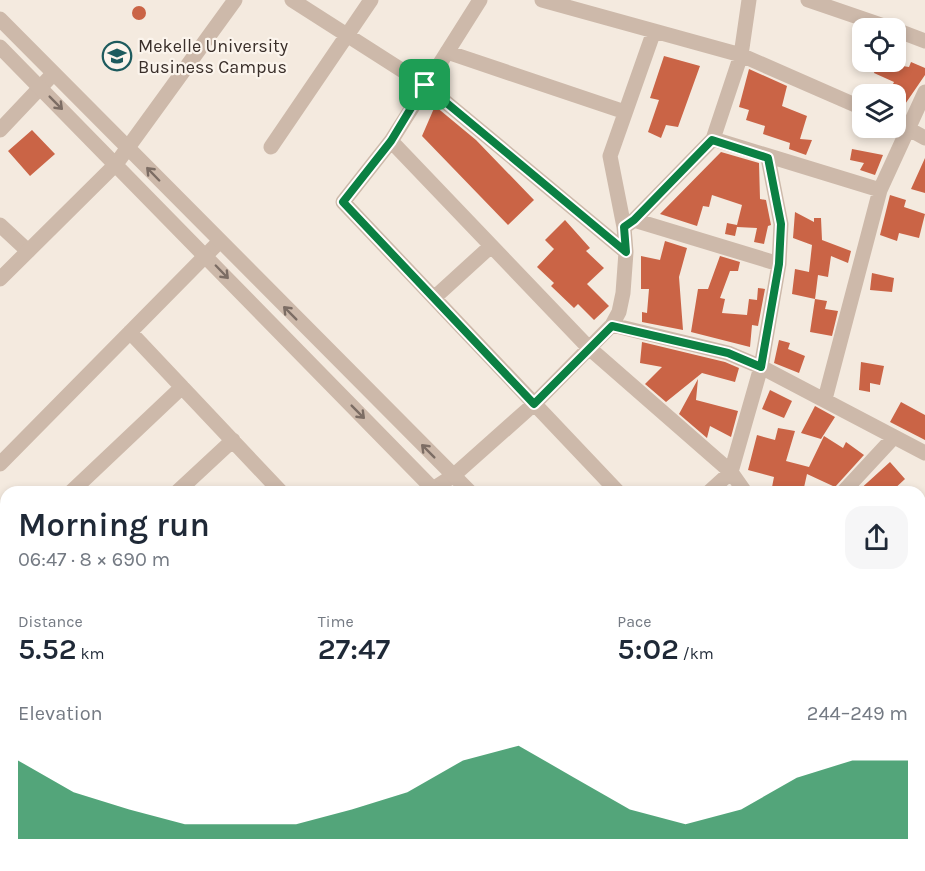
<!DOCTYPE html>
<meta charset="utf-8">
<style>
:root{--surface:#fff;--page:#f6f6f7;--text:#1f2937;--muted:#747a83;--accent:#0b8043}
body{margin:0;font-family:Karla,sans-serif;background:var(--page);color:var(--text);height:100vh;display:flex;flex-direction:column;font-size:22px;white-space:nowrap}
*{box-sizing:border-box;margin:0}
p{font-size:20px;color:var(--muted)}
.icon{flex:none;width:33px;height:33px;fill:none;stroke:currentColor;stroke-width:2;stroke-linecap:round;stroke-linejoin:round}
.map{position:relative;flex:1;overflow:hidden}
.panel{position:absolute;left:0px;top:486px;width:926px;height:386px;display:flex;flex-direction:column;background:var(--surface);border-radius:18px 18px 0 0;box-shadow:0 3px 9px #0003}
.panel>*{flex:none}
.buttons{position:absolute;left:852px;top:18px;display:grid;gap:12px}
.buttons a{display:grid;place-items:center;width:54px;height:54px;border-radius:12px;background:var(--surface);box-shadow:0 3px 9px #0003;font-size:30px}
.pin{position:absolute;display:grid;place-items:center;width:51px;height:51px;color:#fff;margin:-26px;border-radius:12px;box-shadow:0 3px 9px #0006}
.round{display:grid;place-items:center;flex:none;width:63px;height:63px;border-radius:18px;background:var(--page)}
.summary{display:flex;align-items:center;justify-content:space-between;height:102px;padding:0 18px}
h1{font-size:33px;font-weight:600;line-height:45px}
.figures{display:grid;grid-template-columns:repeat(3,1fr);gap:9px;height:102px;padding:6px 18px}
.figures div{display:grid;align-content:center}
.figures b{font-size:30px;font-weight:600}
.figures small{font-size:16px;font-weight:400}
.figures p{font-size:16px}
.chart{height:168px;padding:12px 18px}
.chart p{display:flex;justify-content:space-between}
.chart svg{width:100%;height:108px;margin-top:6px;fill:var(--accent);opacity:.7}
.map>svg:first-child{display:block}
.building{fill:#ca6446}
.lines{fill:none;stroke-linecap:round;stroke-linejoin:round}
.service{stroke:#cdb9aa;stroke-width:8}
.minor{stroke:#cdb9aa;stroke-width:15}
.tertiary{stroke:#cdb9aa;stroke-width:15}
.oneway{stroke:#7c6d64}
.route-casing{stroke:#fff;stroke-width:12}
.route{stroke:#0b8043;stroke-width:8}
.labels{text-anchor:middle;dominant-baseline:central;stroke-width:4.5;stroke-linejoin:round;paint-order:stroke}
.poi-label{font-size:18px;fill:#3a2f2a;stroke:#fbf4ec;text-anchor:start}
</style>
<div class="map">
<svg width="925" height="871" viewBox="0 0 925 871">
<rect width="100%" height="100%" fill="#f4eadf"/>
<path class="building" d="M132 13a7 7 0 1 1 14 0a7 7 0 1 1-14 0Z
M 664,56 L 700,66 L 678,127 L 666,125 L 661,138 L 648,132 L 659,100 L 650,98 Z
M 877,62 L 909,67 L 911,62 L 925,68 L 925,75 L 899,113 L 896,112 L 896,94 L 888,94 L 894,82 L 874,73 Z
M 749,69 L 787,86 L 782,106 L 807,116 L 800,139 L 812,140 L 806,155 L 789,149 L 790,143 L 763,134 L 765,126 L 746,120 L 749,110 L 739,107 Z
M 435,106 L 476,140 L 534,200 L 508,225 L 422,136 Z
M 32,130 L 55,154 L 30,176 L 8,151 Z
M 852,149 L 883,155 L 875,175 L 860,170 L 864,163 L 850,160 Z
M 721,152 L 759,163 L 760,199 L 766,200 L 771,225 L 768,226 L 764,244 L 754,242 L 757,228 L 737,227 L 735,236 L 725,234 L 727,223 L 737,225 L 742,205 L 712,195 L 709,207 L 703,206 L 697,226 L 660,214 Z
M 925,158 L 925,193 L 911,189 Z
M 890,195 L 906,200 L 904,207 L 925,214 L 919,238 L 899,233 L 897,241 L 880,235 Z
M 795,212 L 814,222 L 814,218 L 821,218 L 822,240 L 851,251 L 848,263 L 831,256 L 828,277 L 818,275 L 815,299 L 792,294 L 795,269 L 809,272 L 812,245 L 793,238 Z
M 565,220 L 590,248 L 586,251 L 604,268 L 587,284 L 609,306 L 594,320 L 578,304 L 574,308 L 551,286 L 554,283 L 537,267 L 554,249 L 545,240 Z
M 665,241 L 687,248 L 679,277 L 683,330 L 642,322 L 642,312 L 647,313 L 649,289 L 641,289 L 641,256 L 660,260 Z
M 720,256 L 740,262 L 738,271 L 730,271 L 720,298 L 725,299 L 722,313 L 747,315 L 749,299 L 757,300 L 758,288 L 765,289 L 758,326 L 752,325 L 750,347 L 691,332 L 698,289 L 708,289 Z
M 872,273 L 894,278 L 892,292 L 870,290 Z
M 815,299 L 827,301 L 825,309 L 838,311 L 832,336 L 810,332 Z
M 779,340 L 790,343 L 788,349 L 805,356 L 799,373 L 774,363 Z
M 642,342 L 725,362 L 739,368 L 735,382 L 702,373 L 666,402 L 645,384 L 662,367 L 640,363 Z
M 861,362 L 884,366 L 880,385 L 870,383 L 870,392 L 859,390 Z
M 698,379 L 696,400 L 738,411 L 731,437 L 710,426 L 707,438 L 679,414 Z
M 770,390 L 792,401 L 784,418 L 762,409 Z
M 901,402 L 925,415 L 925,440 L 890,422 Z
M 815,406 L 835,417 L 821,439 L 801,433 Z
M 778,428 L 795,431 L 786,461 L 809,467 L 824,436 L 843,448 L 846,442 L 864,455 L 835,487 L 807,474 L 803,492 L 771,492 L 774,477 L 748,470 L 757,435 L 775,440 Z
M 890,462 L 905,479 L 891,492 L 857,492 Z"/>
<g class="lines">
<path class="service" d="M 69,866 L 74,871"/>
<path class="minor" d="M 292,0 L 425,85 L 626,252
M 480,0 L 391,141 L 343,202 L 618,492
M 542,0 L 741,55 L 862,108
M 808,0 L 890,28
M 896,30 L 925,41
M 447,52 L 625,112
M 896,122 L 925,138
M 0,130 L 53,74
M 713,139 L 880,190
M 391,141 L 588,347 L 731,472 L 745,492
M 271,147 L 371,0
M 634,220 L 779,264
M 0,225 L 28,251
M 624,227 L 634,220 L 713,139 L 741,55 L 749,0
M 434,298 L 491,246
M 612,325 L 728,353 L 761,367 L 925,453
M 130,332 L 281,492
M 825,399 L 880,190 L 925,92
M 0,464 L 219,242
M 71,492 L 182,387
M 177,492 L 233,440
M 428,492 L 453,476 L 534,404 L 612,325 L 619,312 L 623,293 L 626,252 L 624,227 L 610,156 L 654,31
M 709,492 L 731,472 L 761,367 L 779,264 L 781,224 L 768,158
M 843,492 L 894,437
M 0,512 L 6,518
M 0,647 L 6,653
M 0,772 L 6,766
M 920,776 L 925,770
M 920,824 L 925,829
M 214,866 L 220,871
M 328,866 L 334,871
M 46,871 L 51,866
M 387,871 L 393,866
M 490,871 L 495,866"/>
<path class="tertiary" d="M 0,19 L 470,492
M 0,47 L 436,492
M 0,279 L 116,164 L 235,0
M 920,629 L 925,624
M 792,866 L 797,871
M 829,866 L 834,871
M 665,871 L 670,866"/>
</g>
<defs><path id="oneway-shaft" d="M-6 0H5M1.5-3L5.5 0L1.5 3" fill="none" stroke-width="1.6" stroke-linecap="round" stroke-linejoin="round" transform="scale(1.5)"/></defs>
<g class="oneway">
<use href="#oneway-shaft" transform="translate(56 103) rotate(45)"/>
<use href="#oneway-shaft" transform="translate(153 174) rotate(-134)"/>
<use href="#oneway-shaft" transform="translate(222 272) rotate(46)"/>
<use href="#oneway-shaft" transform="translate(290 313) rotate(-135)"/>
<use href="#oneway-shaft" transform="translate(358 412) rotate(45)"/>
<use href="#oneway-shaft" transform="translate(428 451) rotate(-135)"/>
</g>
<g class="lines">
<g class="route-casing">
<path id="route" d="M 425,85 L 626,252 L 624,227 L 634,220 L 712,140 L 768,158 L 781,224 L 779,264 L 761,367 L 728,353 L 612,326 L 534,404 L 343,202 L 391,141 Z"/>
</g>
<use href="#route" class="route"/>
</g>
<defs>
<g id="university-ring" transform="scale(1.5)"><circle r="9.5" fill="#fbf4ec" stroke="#1d5b5e" stroke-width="1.5"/><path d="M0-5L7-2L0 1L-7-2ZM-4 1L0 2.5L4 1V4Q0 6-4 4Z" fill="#1d5b5e"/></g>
</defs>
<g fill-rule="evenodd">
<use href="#university-ring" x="117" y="56"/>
</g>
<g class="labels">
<g class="poi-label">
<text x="138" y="46">Mekelle University<tspan x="138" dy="21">Business Campus</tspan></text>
</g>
</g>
</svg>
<div class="buttons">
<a><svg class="icon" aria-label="locate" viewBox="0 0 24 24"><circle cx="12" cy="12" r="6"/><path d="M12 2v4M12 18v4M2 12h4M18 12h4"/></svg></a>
<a><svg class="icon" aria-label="layers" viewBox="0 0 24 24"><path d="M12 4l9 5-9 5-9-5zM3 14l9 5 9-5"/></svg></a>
</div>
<div class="pin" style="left:425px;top:85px;background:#1e9e55"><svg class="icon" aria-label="arrive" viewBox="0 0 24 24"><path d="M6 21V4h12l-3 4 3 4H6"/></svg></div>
<section class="panel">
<div class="summary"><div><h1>Morning run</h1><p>06:47 · 8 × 690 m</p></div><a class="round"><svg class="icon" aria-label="share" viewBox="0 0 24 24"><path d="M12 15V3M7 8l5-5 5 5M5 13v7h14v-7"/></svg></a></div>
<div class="figures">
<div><p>Distance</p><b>5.52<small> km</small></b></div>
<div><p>Time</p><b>27:47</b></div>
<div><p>Pace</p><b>5:02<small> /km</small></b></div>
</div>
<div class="chart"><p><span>Elevation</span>244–249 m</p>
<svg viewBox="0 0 160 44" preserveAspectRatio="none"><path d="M0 44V12L10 25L20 32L30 38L40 38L50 38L60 32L70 25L80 12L90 6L100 19L110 32L120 38L130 32L140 19L150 12L160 12V44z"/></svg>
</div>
</section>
</div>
